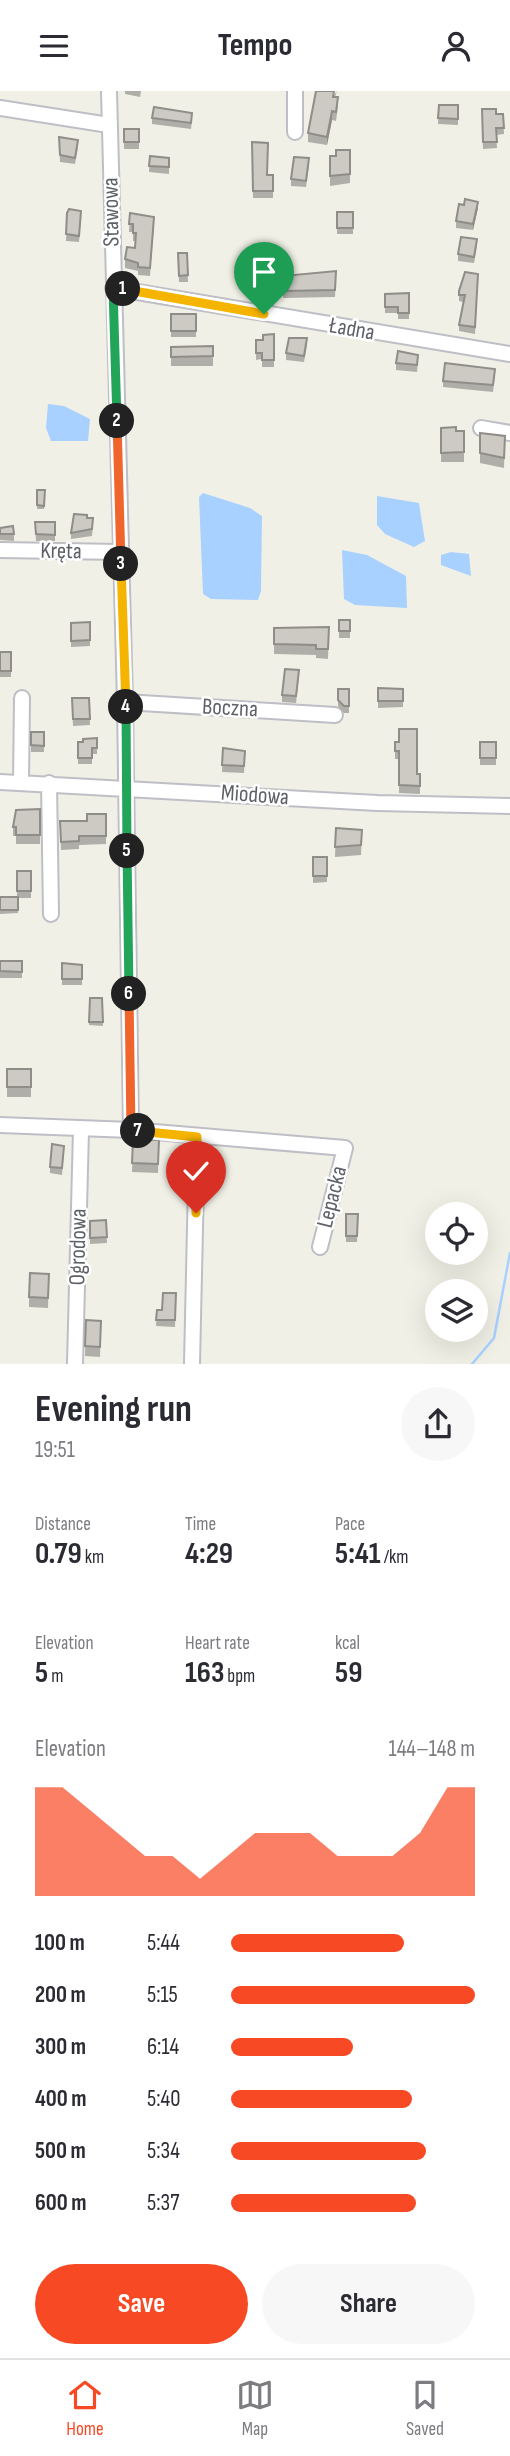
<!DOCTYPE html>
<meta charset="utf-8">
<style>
:root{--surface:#fff;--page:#f7f7f7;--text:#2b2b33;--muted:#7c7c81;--line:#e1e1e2;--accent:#f84925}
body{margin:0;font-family:"Sofia Sans Condensed",sans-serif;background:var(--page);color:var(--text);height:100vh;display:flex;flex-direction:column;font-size:26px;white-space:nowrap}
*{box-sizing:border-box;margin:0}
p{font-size:23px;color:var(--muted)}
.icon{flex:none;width:38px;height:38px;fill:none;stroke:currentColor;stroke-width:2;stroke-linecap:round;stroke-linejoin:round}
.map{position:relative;height:1273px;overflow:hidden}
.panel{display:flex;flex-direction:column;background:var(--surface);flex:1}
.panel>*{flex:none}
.buttons{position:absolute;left:425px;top:1111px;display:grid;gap:14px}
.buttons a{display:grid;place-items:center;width:63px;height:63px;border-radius:50%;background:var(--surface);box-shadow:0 7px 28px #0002;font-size:35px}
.pin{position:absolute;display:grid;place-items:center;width:60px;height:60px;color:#fff;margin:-72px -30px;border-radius:50% 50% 50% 0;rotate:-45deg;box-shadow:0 0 7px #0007}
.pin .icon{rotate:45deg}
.km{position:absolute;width:35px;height:35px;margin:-18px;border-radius:50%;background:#222;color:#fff;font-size:19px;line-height:35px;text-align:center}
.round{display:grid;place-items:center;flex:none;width:74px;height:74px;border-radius:37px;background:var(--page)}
.headline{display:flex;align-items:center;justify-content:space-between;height:119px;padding:0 35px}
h1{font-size:38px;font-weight:700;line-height:52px}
.stats{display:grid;grid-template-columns:repeat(3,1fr);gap:10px;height:119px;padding:7px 35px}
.stats div{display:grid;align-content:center}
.stats b{font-size:30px;font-weight:700}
.stats small{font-size:19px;font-weight:400}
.stats p{font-size:19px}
.chart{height:196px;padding:14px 35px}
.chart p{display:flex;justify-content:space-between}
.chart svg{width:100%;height:126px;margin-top:7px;fill:var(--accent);opacity:.7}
.cta{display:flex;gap:14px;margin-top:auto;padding:14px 35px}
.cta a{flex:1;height:80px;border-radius:42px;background:var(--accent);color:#fff;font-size:28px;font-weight:700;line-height:80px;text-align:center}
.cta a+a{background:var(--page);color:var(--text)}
ul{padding:0 35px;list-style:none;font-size:23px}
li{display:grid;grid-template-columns:112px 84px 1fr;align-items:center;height:52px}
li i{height:18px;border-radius:9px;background:var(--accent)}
header{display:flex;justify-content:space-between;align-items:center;height:91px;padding:0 35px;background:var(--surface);font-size:32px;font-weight:700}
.menu{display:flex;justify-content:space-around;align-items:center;height:98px;border-top:2px solid var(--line);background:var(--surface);font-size:19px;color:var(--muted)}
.menu a{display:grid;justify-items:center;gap:4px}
.menu .current{color:var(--accent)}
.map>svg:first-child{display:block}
.water{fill:#a8d1ff}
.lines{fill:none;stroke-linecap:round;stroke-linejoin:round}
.stream{stroke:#a8d1ff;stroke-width:2.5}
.minor-casing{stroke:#bebfc6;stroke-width:18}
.minor{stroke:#fff;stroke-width:14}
.wall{fill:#afaea8}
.shaded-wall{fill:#8f8d88}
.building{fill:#cccac3;stroke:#8f8d88;stroke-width:2}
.split-1-casing{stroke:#fff;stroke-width:14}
.split-2-casing{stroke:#fff;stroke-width:14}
.split-3-casing{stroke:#fff;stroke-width:14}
.split-4-casing{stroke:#fff;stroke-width:14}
.split-5-casing{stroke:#fff;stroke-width:14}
.split-6-casing{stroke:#fff;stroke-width:14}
.split-7-casing{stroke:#fff;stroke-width:14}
.split-8-casing{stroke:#fff;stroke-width:14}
.split-1{stroke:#f5b400;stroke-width:9}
.split-2{stroke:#22a559;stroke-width:9}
.split-3{stroke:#f0652b;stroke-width:9}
.split-4{stroke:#f5b400;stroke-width:9}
.split-5{stroke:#22a559;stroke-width:9}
.split-6{stroke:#22a559;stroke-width:9}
.split-7{stroke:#f0652b;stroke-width:9}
.split-8{stroke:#f5b400;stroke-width:9}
.labels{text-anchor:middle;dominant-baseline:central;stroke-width:5;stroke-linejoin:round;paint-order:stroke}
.street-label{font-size:23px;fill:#5e6168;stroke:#fff}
</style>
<header><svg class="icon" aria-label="menu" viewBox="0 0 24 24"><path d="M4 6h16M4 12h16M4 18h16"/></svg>Tempo<svg class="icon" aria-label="person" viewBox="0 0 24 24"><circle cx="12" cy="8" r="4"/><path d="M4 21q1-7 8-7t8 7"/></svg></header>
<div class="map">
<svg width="510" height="1273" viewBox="0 0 510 1273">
<rect width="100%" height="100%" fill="#f1f0e6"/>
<path class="water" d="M 48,313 L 64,315 L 90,328 L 88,350 L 51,350 L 46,337 Z
M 203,402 L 250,417 L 262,425 L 261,500 L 258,509 L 211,508 L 203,503 L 199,406 Z
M 377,405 L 419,412 L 425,450 L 414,456 L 385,443 L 377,434 Z
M 342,459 L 367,464 L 406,485 L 407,517 L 355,514 L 344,508 Z
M 451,461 L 469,463 L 471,485 L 441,474 L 441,464 Z"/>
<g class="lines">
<path class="stream" d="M 472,1273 L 494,1247 L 510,1162"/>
<g class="minor-casing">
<path id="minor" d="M 109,0 L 125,611 L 131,1039
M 295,0 L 295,41
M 0,17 L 109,34
M 113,197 L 510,263
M 481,337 L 510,342
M 0,459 L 121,461
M 125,611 L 335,624
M 0,691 L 377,712 L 510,715
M 21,691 L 22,607
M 49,692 L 51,823
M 0,1034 L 131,1039 L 345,1057 L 320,1156
M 75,1273 L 81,1039
M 192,1273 L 197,1046"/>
</g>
<use href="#minor" class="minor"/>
</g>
<path class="wall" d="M 125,0 L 141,0 L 140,6 L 125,3 Z
M 337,0 L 335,6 L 338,15 L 336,30 L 332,29 L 327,54 L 308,51 L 308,42 Z
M 439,14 L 458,14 L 458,34 L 438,33 Z
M 482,18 L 496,23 L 503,23 L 504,43 L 496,44 L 497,57 L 483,58 Z
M 152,27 L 192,28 L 191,38 L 152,33 Z
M 124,38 L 139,38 L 139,58 L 124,58 Z
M 59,46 L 78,56 L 75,73 L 60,71 Z
M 252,51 L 267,84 L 273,84 L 273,107 L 253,107 Z
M 350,59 L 350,92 L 330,95 L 330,65 L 336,65 Z
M 150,65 L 169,67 L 169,83 L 149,81 Z
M 309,74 L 306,96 L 291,95 L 291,88 Z
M 478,117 L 473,139 L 456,137 L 456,130 Z
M 337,121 L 353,121 L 353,143 L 337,143 Z
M 67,122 L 81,126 L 79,151 L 66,150 Z
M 130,122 L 154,134 L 150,185 L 138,184 L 138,180 L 125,177 L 125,168 L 135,157 L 135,150 L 133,150 L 133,141 L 129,141 Z
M 477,155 L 474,172 L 458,170 L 458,163 Z
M 178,162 L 187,162 L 188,191 L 179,191 Z
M 257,179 L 273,186 L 336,180 L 335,206 L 283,207 L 283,202 L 257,203 Z
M 478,190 L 475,243 L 459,240 L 459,234 L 463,211 L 459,210 L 459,200 Z
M 409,202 L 409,228 L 398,228 L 398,222 L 385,222 L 385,203 Z
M 171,223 L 196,223 L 196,246 L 171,246 Z
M 274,243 L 274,276 L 262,276 L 262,268 L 256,269 L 256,249 L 263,249 Z
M 307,254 L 304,271 L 286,269 L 286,262 Z
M 213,255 L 213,275 L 171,275 L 171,256 Z
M 418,271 L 417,281 L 396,279 L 396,272 Z
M 495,284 L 493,301 L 443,296 L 443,290 Z
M 441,337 L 456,340 L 464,340 L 464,371 L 441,371 Z
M 480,342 L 505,345 L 504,377 L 480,372 Z
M 37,399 L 45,399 L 44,418 L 37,418 Z
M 35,431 L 55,431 L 55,450 L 36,450 Z
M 93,434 L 92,445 L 71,448 L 71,442 Z
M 0,437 L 14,443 L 14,450 L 0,449 Z
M 339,529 L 350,529 L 350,547 L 339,547 Z
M 90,531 L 90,555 L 71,556 L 71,532 Z
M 329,536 L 328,568 L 316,567 L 316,564 L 274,563 L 274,537 Z
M 0,561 L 11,561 L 11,586 L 0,586 Z
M 299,586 L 296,612 L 282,611 L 282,604 Z
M 378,597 L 403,598 L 403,616 L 378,617 Z
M 338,598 L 349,598 L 349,622 L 344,622 L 338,615 Z
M 89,607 L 90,634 L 73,635 L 72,608 Z
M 31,641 L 44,641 L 44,661 L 31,661 Z
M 97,647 L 97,663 L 92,663 L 92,673 L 78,673 L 78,651 Z
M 395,651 L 417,683 L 420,683 L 420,703 L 399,702 L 399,668 L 395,668 Z
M 480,651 L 496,651 L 496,674 L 480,674 Z
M 223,657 L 245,660 L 244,682 L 222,681 Z
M 40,718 L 40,753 L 16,753 L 16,745 L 13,745 L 13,736 Z
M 106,723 L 106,753 L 79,754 L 79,758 L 61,759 L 60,730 L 87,730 Z
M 336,737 L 362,739 L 361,764 L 335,766 Z
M 313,766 L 327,766 L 327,791 L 313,792 Z
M 17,780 L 31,780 L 31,807 L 18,807 L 18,822 L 0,823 L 0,806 L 17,806 Z
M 0,870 L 22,870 L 22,887 L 0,887 Z
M 62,872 L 82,874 L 82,894 L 62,894 Z
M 90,907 L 102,907 L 103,935 L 89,934 Z
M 7,978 L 31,978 L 31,1006 L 7,1006 Z
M 133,1048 L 159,1049 L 158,1082 L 132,1081 Z
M 64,1061 L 62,1084 L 50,1082 L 50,1076 Z
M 346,1123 L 358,1123 L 357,1151 L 346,1151 Z
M 106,1129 L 107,1152 L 90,1153 L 90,1130 Z
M 49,1183 L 48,1217 L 29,1216 L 29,1206 Z
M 176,1202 L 175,1236 L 156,1235 L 157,1219 L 162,1219 Z
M 86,1229 L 101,1230 L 100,1266 L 85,1265 Z"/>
<path class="shaded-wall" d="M 332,20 L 332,29 L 327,54 L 327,46 Z
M 478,111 L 478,117 L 473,139 L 473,133 Z"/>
<path class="building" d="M 316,0 L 334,0 L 333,6 L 338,6 L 336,21 L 332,20 L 327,46 L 308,42 Z
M 439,14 L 458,14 L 458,28 L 438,27 Z
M 154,16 L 192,22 L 191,32 L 152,27 Z
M 482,18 L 496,18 L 496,23 L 503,23 L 504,37 L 496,37 L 497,51 L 483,51 Z
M 124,38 L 139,38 L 139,51 L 124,51 Z
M 59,46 L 78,49 L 75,67 L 60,64 Z
M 252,51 L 268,52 L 267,84 L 273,84 L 273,100 L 253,100 Z
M 336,59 L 350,59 L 350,83 L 330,85 L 330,65 L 336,65 Z
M 150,65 L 169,67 L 169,76 L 149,75 Z
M 294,66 L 309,67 L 306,90 L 291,88 Z
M 465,108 L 478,111 L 473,133 L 456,130 L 459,113 L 464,114 Z
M 69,118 L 81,120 L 79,145 L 66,143 L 67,122 Z
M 337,121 L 353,121 L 353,137 L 337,137 Z
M 130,122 L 154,126 L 150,177 L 138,176 L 138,172 L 125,168 L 127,156 L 135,157 L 136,142 L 133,142 L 133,133 L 129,133 Z
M 461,146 L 477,148 L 474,166 L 458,163 Z
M 178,162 L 187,162 L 188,184 L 179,185 Z
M 272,178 L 273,186 L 336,180 L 335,199 L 283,200 L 283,196 L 257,196 L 257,179 Z
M 465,181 L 478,183 L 475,236 L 459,234 L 465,204 L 459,204 L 459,200 Z
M 409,202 L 409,222 L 398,222 L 398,216 L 385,216 L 385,203 Z
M 171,223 L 196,223 L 196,240 L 171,240 Z
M 274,243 L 274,269 L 262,269 L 262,262 L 256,262 L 256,249 L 263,249 L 263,244 Z
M 289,247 L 307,247 L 304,265 L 286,262 Z
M 213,255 L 213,265 L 171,266 L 171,256 Z
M 398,260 L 418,264 L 417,274 L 396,272 Z
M 445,272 L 495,278 L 493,294 L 443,290 Z
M 456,336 L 456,340 L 464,340 L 464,361 L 441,362 L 441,337 Z
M 480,342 L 505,345 L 504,367 L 480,362 Z
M 37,399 L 45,399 L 44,415 L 37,414 Z
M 74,423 L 87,424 L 87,427 L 93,427 L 92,438 L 71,442 Z
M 35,431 L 55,431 L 55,444 L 36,443 Z
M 13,435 L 14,443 L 0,443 L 0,437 Z
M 339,529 L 350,529 L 350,540 L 339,540 Z
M 90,531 L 90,549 L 71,550 L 71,532 Z
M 329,536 L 328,558 L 316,558 L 316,554 L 274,553 L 274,537 Z
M 0,561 L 11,561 L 11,580 L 0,580 Z
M 285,578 L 299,579 L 296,605 L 282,604 Z
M 378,597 L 403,598 L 403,610 L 378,610 Z
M 338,598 L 349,598 L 349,615 L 344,615 L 338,609 Z
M 72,607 L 89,607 L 90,628 L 73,628 Z
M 399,638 L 417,638 L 417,683 L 420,683 L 420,695 L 399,694 L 399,660 L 395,660 L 395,651 L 399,651 Z
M 31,641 L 44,641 L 44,655 L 31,654 Z
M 97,647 L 97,657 L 92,657 L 92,667 L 78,667 L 78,651 L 83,651 L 83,648 Z
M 480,651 L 496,651 L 496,667 L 480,667 Z
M 223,657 L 245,660 L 244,675 L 222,674 Z
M 40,718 L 40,744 L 16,744 L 16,736 L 13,736 L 16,719 Z
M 87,723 L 106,723 L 106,745 L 79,745 L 79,750 L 61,751 L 60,730 L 87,730 Z
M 336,737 L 362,739 L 361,754 L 335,756 Z
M 313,766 L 327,766 L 327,785 L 313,785 Z
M 17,780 L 31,780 L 31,800 L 17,800 Z
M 0,806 L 18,806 L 18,819 L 0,819 Z
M 0,870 L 22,870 L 22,881 L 0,880 Z
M 62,872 L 82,874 L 82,888 L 62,888 Z
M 90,907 L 102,907 L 103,931 L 89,931 Z
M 7,978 L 31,978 L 31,996 L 7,996 Z
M 133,1048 L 159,1049 L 158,1073 L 132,1072 Z
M 52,1053 L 64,1055 L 62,1077 L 50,1076 Z
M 346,1123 L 358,1123 L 357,1145 L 346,1145 Z
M 106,1129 L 107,1146 L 90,1147 L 90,1130 Z
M 30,1182 L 49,1183 L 48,1207 L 29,1206 Z
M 163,1202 L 176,1202 L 175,1229 L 156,1229 L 157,1219 L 162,1219 Z
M 86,1229 L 101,1230 L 100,1256 L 85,1255 Z"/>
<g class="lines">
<g class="split-1-casing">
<path id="split-1" d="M 123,198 L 264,223"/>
</g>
<g class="split-2-casing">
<path id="split-2" d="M 117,330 L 113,197 L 123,198"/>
</g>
<g class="split-3-casing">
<path id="split-3" d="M 117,330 L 121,473"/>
</g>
<g class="split-4-casing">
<path id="split-4" d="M 121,473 L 126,616"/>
</g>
<g class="split-5-casing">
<path id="split-5" d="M 126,616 L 127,760"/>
</g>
<g class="split-6-casing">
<path id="split-6" d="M 127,760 L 129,903"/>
</g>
<g class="split-7-casing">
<path id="split-7" d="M 129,903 L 131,1039 L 138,1040"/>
</g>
<g class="split-8-casing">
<path id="split-8" d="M 138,1040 L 197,1046 L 196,1122"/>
</g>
<use href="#split-1" class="split-1"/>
<use href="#split-2" class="split-2"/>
<use href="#split-3" class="split-3"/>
<use href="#split-4" class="split-4"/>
<use href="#split-5" class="split-5"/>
<use href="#split-6" class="split-6"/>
<use href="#split-7" class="split-7"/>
<use href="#split-8" class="split-8"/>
</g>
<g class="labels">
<g class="street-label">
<text transform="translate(111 121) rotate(-91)">Stawowa</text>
<text transform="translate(352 238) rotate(10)">Ładna</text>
<text transform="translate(61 460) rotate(1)">Kręta</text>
<text transform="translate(230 617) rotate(3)">Boczna</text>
<text transform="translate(255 704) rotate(4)">Miodowa</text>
<text transform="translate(332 1106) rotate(-76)">Lepacka</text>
<text transform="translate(78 1156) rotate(-89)">Ogrodowa</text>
</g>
</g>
</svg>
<div class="buttons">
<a><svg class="icon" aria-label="locate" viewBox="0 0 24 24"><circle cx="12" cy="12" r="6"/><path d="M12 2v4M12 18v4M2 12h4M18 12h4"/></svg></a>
<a><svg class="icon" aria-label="layers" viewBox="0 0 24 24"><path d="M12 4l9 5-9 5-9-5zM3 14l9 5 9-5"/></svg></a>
</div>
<div class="pin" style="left:264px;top:223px;background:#1e9e55"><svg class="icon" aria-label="arrive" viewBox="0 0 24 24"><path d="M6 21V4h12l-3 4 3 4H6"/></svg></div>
<div class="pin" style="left:196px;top:1122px;background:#d93025"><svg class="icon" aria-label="check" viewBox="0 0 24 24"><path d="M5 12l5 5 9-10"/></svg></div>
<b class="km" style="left:123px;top:198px">1</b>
<b class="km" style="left:117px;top:330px">2</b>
<b class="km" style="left:121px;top:473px">3</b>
<b class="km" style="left:126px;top:616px">4</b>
<b class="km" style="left:127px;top:760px">5</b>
<b class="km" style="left:129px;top:903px">6</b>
<b class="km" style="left:138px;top:1040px">7</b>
</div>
<section class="panel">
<div class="headline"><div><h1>Evening run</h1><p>19:51</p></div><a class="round"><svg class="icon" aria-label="share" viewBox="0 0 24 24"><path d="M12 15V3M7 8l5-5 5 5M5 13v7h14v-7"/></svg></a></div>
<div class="stats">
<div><p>Distance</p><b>0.79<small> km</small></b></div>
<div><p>Time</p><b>4:29</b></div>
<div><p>Pace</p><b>5:41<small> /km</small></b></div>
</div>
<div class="stats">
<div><p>Elevation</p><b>5<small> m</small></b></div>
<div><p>Heart rate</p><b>163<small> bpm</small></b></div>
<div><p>kcal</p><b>59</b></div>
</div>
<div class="chart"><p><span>Elevation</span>144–148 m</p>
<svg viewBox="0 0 160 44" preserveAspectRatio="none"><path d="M0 44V6L10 6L20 14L30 22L40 30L50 30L60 38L70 30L80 22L90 22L100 22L110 30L120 30L130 30L140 22L150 6L160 6V44z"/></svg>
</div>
<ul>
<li><b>100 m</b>5:44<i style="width:71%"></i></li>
<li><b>200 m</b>5:15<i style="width:100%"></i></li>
<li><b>300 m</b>6:14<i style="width:50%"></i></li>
<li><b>400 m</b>5:40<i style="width:74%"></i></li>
<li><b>500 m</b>5:34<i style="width:80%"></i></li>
<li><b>600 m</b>5:37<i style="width:76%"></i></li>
</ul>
<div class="cta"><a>Save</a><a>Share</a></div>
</section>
<nav class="menu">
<a class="current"><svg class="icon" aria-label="home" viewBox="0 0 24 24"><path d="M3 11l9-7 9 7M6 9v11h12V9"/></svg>Home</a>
<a><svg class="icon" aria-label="map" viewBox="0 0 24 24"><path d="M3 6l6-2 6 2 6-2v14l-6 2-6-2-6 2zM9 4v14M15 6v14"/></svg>Map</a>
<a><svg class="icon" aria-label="saved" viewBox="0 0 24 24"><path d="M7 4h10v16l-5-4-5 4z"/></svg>Saved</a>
</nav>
